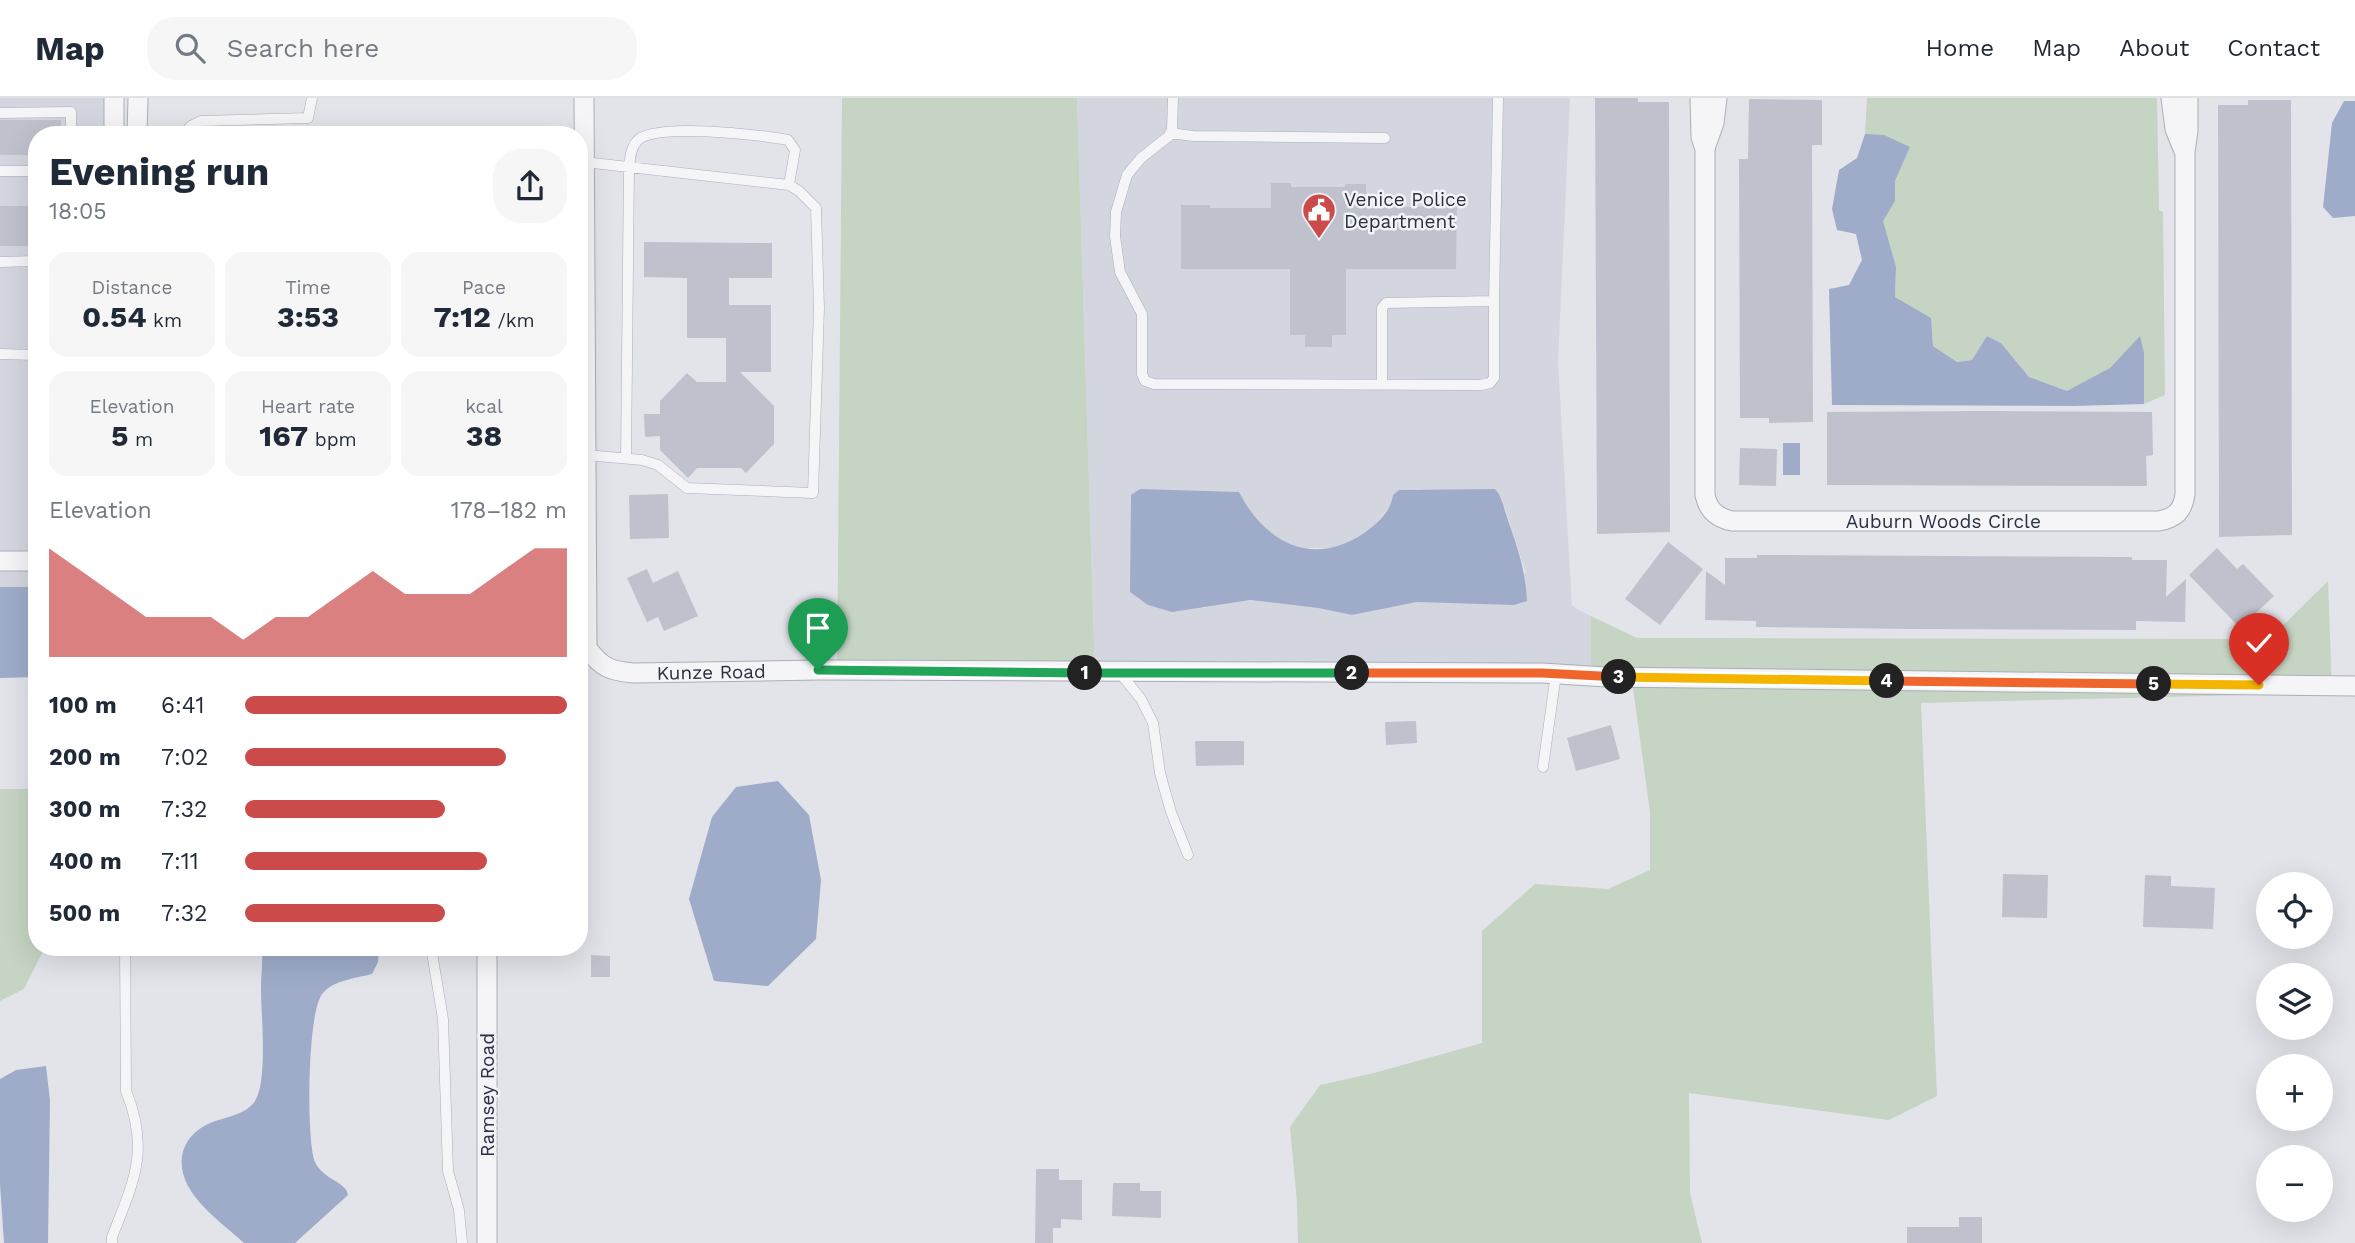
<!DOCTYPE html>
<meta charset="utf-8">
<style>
:root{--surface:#fff;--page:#f6f6f7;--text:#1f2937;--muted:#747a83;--line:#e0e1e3;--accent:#cb4b4b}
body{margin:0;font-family:"Work Sans",sans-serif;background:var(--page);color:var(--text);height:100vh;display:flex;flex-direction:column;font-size:26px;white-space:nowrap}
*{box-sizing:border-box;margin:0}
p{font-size:23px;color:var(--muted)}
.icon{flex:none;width:38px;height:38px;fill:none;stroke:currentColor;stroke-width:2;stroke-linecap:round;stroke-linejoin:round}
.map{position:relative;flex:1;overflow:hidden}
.drawer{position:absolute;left:28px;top:28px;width:560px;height:830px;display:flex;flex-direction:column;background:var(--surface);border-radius:28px;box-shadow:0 7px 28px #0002}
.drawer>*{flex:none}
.buttons{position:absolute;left:2256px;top:774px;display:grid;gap:14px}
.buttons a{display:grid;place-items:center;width:77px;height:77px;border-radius:50%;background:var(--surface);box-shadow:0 7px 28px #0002;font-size:35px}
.pin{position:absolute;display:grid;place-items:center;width:60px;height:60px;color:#fff;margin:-72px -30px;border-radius:50% 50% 50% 0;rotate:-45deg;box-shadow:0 0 7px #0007}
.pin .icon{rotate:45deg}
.km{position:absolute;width:35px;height:35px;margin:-18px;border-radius:50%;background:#222;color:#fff;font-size:19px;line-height:35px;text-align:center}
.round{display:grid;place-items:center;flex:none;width:74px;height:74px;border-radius:28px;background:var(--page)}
.summary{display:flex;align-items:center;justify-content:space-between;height:119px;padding:0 21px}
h1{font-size:38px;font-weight:700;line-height:52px}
.stats{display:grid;grid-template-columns:repeat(3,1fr);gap:10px;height:119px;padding:7px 21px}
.stats div{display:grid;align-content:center;border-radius:18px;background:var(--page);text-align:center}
.stats b{font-size:30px;font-weight:700}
.stats small{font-size:19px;font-weight:400}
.stats p{font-size:19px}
.chart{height:196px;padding:14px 21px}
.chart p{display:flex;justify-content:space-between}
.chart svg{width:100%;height:126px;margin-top:7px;fill:var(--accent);opacity:.7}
ul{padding:0 21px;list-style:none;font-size:23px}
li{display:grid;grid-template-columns:112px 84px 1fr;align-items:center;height:52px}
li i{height:18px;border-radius:9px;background:var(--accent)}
header{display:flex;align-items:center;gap:42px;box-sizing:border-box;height:98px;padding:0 35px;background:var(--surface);border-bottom:2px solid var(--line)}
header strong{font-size:33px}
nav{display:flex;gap:38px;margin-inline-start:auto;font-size:24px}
.search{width:490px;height:63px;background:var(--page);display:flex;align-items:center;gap:18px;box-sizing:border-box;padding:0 24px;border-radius:28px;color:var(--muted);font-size:26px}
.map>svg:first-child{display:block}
.built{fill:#d4d6df;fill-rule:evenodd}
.green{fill:#c5d4c3}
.water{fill:#9eacc9}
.building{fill:#bfc2cd}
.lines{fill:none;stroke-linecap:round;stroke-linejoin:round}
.service-casing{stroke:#abaeb7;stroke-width:11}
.minor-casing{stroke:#abaeb7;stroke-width:21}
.service{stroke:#f5f5f8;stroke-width:10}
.minor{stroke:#f5f5f8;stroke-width:19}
.split-1-casing{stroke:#fff;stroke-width:14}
.split-2-casing{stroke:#fff;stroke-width:14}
.split-3-casing{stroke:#fff;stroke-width:14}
.split-4-casing{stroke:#fff;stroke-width:14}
.split-5-casing{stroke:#fff;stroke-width:14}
.split-6-casing{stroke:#fff;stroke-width:14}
.split-1{stroke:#22a559;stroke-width:9}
.split-2{stroke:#22a559;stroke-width:9}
.split-3{stroke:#f0652b;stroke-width:9}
.split-4{stroke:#f5b400;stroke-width:9}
.split-5{stroke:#f0652b;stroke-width:9}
.split-6{stroke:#f5b400;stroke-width:9}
.labels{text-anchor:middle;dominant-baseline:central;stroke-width:5;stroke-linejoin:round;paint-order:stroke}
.poi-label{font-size:19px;fill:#2a2f41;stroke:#f1f3f7;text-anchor:start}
.street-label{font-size:19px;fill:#2a2f41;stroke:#f1f3f7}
</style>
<header>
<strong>Map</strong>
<div class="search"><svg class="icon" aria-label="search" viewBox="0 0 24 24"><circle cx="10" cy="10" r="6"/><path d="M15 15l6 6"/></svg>Search here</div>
<nav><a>Home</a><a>Map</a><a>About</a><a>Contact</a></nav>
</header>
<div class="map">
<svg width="2355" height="1145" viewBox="0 0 2355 1145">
<rect width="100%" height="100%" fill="#e2e4ea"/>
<path class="built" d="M 0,0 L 116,0 L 115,37 L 37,37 L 37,489 L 0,489 Z
M 1077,0 L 1570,0 L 1558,264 L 1572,508 L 1591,518 L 1591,569 L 1095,579 ZM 1417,391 L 1501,399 L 1526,475 L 1444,504 L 1417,504 L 1352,517 L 1318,510 L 1250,502 L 1216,506 L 1204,510 L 1130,493 L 1132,451 L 1137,395 L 1239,394 L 1250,415 L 1266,433 L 1285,444 L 1300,450 L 1335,450 L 1349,445 L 1375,427 L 1392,405 Z"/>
<path class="green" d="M 842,0 L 1077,0 L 1095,579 L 837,582 Z
M 1867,0 L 2157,0 L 2159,112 L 2163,114 L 2165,297 L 2144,306 L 2144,255 L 2067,293 L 2029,279 L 2001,245 L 1987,238 L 1973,262 L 1957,264 L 1933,248 L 1931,220 L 1895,199 L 1896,169 L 1882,122 L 1895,103 L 1895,83 L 1910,49 L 1865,36 Z
M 2328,483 L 2332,595 L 1921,605 L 1937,998 L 1889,1022 L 1689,995 L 1690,1095 L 1702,1145 L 1298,1145 L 1297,1105 L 1290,1029 L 1320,987 L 1374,975 L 1482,945 L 1482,833 L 1535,786 L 1608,791 L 1650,772 L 1650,714 L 1630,568 L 1591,569 L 1591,518 L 1637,540 L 2269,541 Z
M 0,691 L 28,691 L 37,697 L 37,849 L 45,849 L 24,891 L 0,903 Z"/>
<path class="water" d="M 2344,3 L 2355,3 L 2355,118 L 2333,120 L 2323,109 L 2332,25 Z
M 1865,36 L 1884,37 L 1910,49 L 1895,83 L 1895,103 L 1883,123 L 1896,169 L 1895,199 L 1931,220 L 1933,248 L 1957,264 L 1972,262 L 1987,238 L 2001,245 L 2029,279 L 2067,293 L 2110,270 L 2140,238 L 2144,255 L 2144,306 L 2074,308 L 1832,307 L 1829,191 L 1849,187 L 1862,162 L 1856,136 L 1837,132 L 1832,111 L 1839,72 L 1857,60 Z
M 1783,345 L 1800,345 L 1800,377 L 1783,377 Z
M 1140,391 L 1239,394 C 1265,445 1313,470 1364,435 C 1377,426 1391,413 1393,397 L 1399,392 L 1495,391 C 1502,399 1503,407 1506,416 C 1517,449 1525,468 1527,503 L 1514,507 L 1417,504 L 1352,517 L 1318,510 L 1250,502 L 1172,514 L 1148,507 L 1130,494 L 1131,397 Z
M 0,489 L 37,489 L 37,579 L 0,580 Z
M 778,683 L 809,717 L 821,782 L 816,841 L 768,888 L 714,883 L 689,801 L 712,719 L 736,689 Z
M 262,849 L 379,849 L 378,864 L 372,876 C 357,880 334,882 323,895 C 307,911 306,1043 315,1064 C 323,1082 346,1083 348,1097 L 295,1145 L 244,1145 C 219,1122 177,1095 182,1058 C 184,1044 195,1032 208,1026 C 223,1019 245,1018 255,1003 C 268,983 261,916 261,891 C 261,877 263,863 262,849 Z
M 46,968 L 50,1002 L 48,1145 L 4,1145 L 0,1086 L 0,981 L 16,972 Z"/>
<path class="building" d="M 1595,0 L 1638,0 L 1638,4 L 1669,4 L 1670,434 L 1597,436 Z
M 1749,1 L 1822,2 L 1822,47 L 1812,47 L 1813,324 L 1769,325 L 1769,320 L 1740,320 L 1739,61 L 1748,61 Z
M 2248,2 L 2291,2 L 2292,437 L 2219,439 L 2218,7 L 2248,7 Z
M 0,22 L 61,22 L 61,37 L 37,37 L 37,57 L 0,57 Z
M 1271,85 L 1291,85 L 1291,89 L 1345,89 L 1345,86 L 1366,86 L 1366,110 L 1457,108 L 1456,171 L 1346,171 L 1346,237 L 1332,237 L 1332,249 L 1305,249 L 1305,237 L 1290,237 L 1290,171 L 1181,171 L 1181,107 L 1210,107 L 1210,110 L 1271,110 Z
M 0,108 L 37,108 L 37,148 L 0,148 Z
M 644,144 L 772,145 L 772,180 L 729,180 L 729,207 L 771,207 L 771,274 L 740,274 L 774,308 L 774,346 L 746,375 L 741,370 L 697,370 L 688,380 L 660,352 L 660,338 L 645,339 L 644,316 L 660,316 L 660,303 L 687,275 L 697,284 L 726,284 L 726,240 L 687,240 L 687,180 L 644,179 Z
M 1982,313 L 2152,314 L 2153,357 L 2146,358 L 2147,388 L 1827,387 L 1827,314 Z
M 1740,350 L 1777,351 L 1776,388 L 1739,387 Z
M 668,396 L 669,440 L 630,441 L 629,397 Z
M 1668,444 L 1703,471 L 1660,527 L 1625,501 Z
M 2217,450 L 2237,471 L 2243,466 L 2274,498 L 2240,530 L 2189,477 Z
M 1757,457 L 2132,459 L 2132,462 L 2167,462 L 2166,499 L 2186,481 L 2185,524 L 2136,523 L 2136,532 L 1911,531 L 1756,529 L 1756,523 L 1705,522 L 1706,473 L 1725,487 L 1725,460 L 1757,460 Z
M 647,471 L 653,485 L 678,473 L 698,518 L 664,533 L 658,519 L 647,524 L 627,480 Z
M 1416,623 L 1417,645 L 1386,647 L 1385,624 Z
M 1611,627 L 1620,661 L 1576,673 L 1567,640 Z
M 1195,643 L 1244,643 L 1244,667 L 1196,668 Z
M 2003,776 L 2048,777 L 2047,820 L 2002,819 Z
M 2145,777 L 2171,778 L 2171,788 L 2215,790 L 2213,831 L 2143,829 Z
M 591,857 L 610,858 L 610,879 L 591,879 Z
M 1036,1071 L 1059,1071 L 1059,1082 L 1082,1082 L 1082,1122 L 1061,1121 L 1061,1130 L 1053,1130 L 1053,1145 L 1035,1145 Z
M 1113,1085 L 1140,1085 L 1140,1093 L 1161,1093 L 1161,1120 L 1112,1118 Z
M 1959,1119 L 1982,1119 L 1982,1145 L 1907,1145 L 1907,1129 L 1959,1129 Z"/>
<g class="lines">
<g class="service-casing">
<path id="service" d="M 1173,0 L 1172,32 L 1169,38 L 1141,60 L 1127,77 L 1116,114 L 1115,138 L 1120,174 L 1142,216 L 1142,276 L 1145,283 L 1154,286 L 1481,287 L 1490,285 L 1494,280 L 1494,203 L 1386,205 L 1382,210 L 1382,286
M 0,15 L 71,14 L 71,37
M 1170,35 L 1193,38 L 1385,40
M 183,37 L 191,28 L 201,23 L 308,20 L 312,0
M 584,64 L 789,87 L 799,93 L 816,110 L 819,210 L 813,395 L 687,390 L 658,367 L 642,362 L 586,357
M 0,73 L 37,73
M 0,164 L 37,163
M 1494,203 L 1498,0
M 0,256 L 37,257
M 626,360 L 629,69 C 630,60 631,50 637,43 C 653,24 762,37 788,42 L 795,52 L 789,87
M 1120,575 L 1141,601 L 1153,625 L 1160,675 L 1171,714 L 1188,757
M 1543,669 L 1556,576
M 431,849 L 443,921 L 448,1073 L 459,1112 L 462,1145
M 112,1145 L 112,1139 C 134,1083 150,1052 126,993 L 125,849"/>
</g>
<g class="minor-casing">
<g id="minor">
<path d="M 584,0 L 587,550"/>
<path id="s1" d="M 1700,0 L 1701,39 L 1705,51 L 1705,397 C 1708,412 1717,420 1732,423 L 2159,423 C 2175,420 2183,413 2185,396 L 2185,54 L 2188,33 L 2188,0"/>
<path d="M 2171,0 L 2175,31 L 2184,53"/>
<path d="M 114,37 L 114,0"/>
<path d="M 137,37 L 138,0"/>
<path d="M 1705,50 L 1714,25 L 1717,0"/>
<path d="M 0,463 L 37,463"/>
<path id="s2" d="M 587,550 C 602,570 610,573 634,575 L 818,572 L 1542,575 L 1606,579 L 2355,588"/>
<path d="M 487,849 L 487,1145"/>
</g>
</g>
<use href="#service" class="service"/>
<use href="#minor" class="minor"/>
</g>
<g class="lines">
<g class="split-1-casing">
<path id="split-1" d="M 818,572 L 1085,575"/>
</g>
<g class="split-2-casing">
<path id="split-2" d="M 1085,575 L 1352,575"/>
</g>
<g class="split-3-casing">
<path id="split-3" d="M 1352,575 L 1542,575 L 1619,579"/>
</g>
<g class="split-4-casing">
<path id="split-4" d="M 1619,579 L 1887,583"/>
</g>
<g class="split-5-casing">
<path id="split-5" d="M 1887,583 L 2154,586"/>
</g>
<g class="split-6-casing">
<path id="split-6" d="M 2154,586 L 2259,587"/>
</g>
<use href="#split-1" class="split-1"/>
<use href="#split-2" class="split-2"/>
<use href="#split-3" class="split-3"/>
<use href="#split-4" class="split-4"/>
<use href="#split-5" class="split-5"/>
<use href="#split-6" class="split-6"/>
</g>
<defs>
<g id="civic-pin" transform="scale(1.75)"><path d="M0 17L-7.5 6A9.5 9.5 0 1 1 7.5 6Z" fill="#cb4b4b" stroke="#f1f3f7"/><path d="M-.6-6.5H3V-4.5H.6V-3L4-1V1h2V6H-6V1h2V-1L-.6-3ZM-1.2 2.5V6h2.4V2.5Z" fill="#fff"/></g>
</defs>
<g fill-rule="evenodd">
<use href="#civic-pin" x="1319" y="112"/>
</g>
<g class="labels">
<g class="poi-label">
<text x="1344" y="101">Venice Police<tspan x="1344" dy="22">Department</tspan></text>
</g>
<g class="street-label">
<text stroke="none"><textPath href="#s1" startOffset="649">Auburn Woods Circle</textPath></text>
<text stroke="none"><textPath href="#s2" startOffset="133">Kunze Road</textPath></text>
<text transform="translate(487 997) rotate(-90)">Ramsey Road</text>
</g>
</g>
</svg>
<div class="buttons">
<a><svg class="icon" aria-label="locate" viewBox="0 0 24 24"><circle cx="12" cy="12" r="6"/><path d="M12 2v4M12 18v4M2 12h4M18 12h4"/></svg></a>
<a><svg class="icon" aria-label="layers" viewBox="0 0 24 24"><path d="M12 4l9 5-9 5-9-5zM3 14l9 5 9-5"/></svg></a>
<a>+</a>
<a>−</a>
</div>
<div class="pin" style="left:818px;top:572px;background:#1e9e55"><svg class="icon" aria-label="arrive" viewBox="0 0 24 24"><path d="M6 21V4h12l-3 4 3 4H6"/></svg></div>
<div class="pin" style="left:2259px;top:587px;background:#d93025"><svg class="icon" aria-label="check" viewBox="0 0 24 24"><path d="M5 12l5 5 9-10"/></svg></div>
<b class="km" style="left:1085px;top:575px">1</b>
<b class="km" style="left:1352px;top:575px">2</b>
<b class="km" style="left:1619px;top:579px">3</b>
<b class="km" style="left:1887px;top:583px">4</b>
<b class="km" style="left:2154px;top:586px">5</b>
<section class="drawer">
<div class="summary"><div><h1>Evening run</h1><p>18:05</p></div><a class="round"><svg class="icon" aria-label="share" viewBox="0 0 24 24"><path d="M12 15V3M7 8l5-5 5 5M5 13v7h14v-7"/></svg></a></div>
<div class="stats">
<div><p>Distance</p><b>0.54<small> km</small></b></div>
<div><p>Time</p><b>3:53</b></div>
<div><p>Pace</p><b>7:12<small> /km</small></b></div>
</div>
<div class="stats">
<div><p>Elevation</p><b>5<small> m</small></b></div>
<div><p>Heart rate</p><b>167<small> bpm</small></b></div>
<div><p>kcal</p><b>38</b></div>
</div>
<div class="chart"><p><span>Elevation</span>178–182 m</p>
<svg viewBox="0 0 160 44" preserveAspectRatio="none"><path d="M0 44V6L10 14L20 22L30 30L40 30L50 30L60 38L70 30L80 30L90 22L100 14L110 22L120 22L130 22L140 14L150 6L160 6V44z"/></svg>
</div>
<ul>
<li><b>100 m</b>6:41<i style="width:100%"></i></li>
<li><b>200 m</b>7:02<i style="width:81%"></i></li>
<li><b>300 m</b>7:32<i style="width:62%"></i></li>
<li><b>400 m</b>7:11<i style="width:75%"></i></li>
<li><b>500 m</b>7:32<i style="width:62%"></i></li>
</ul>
</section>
</div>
